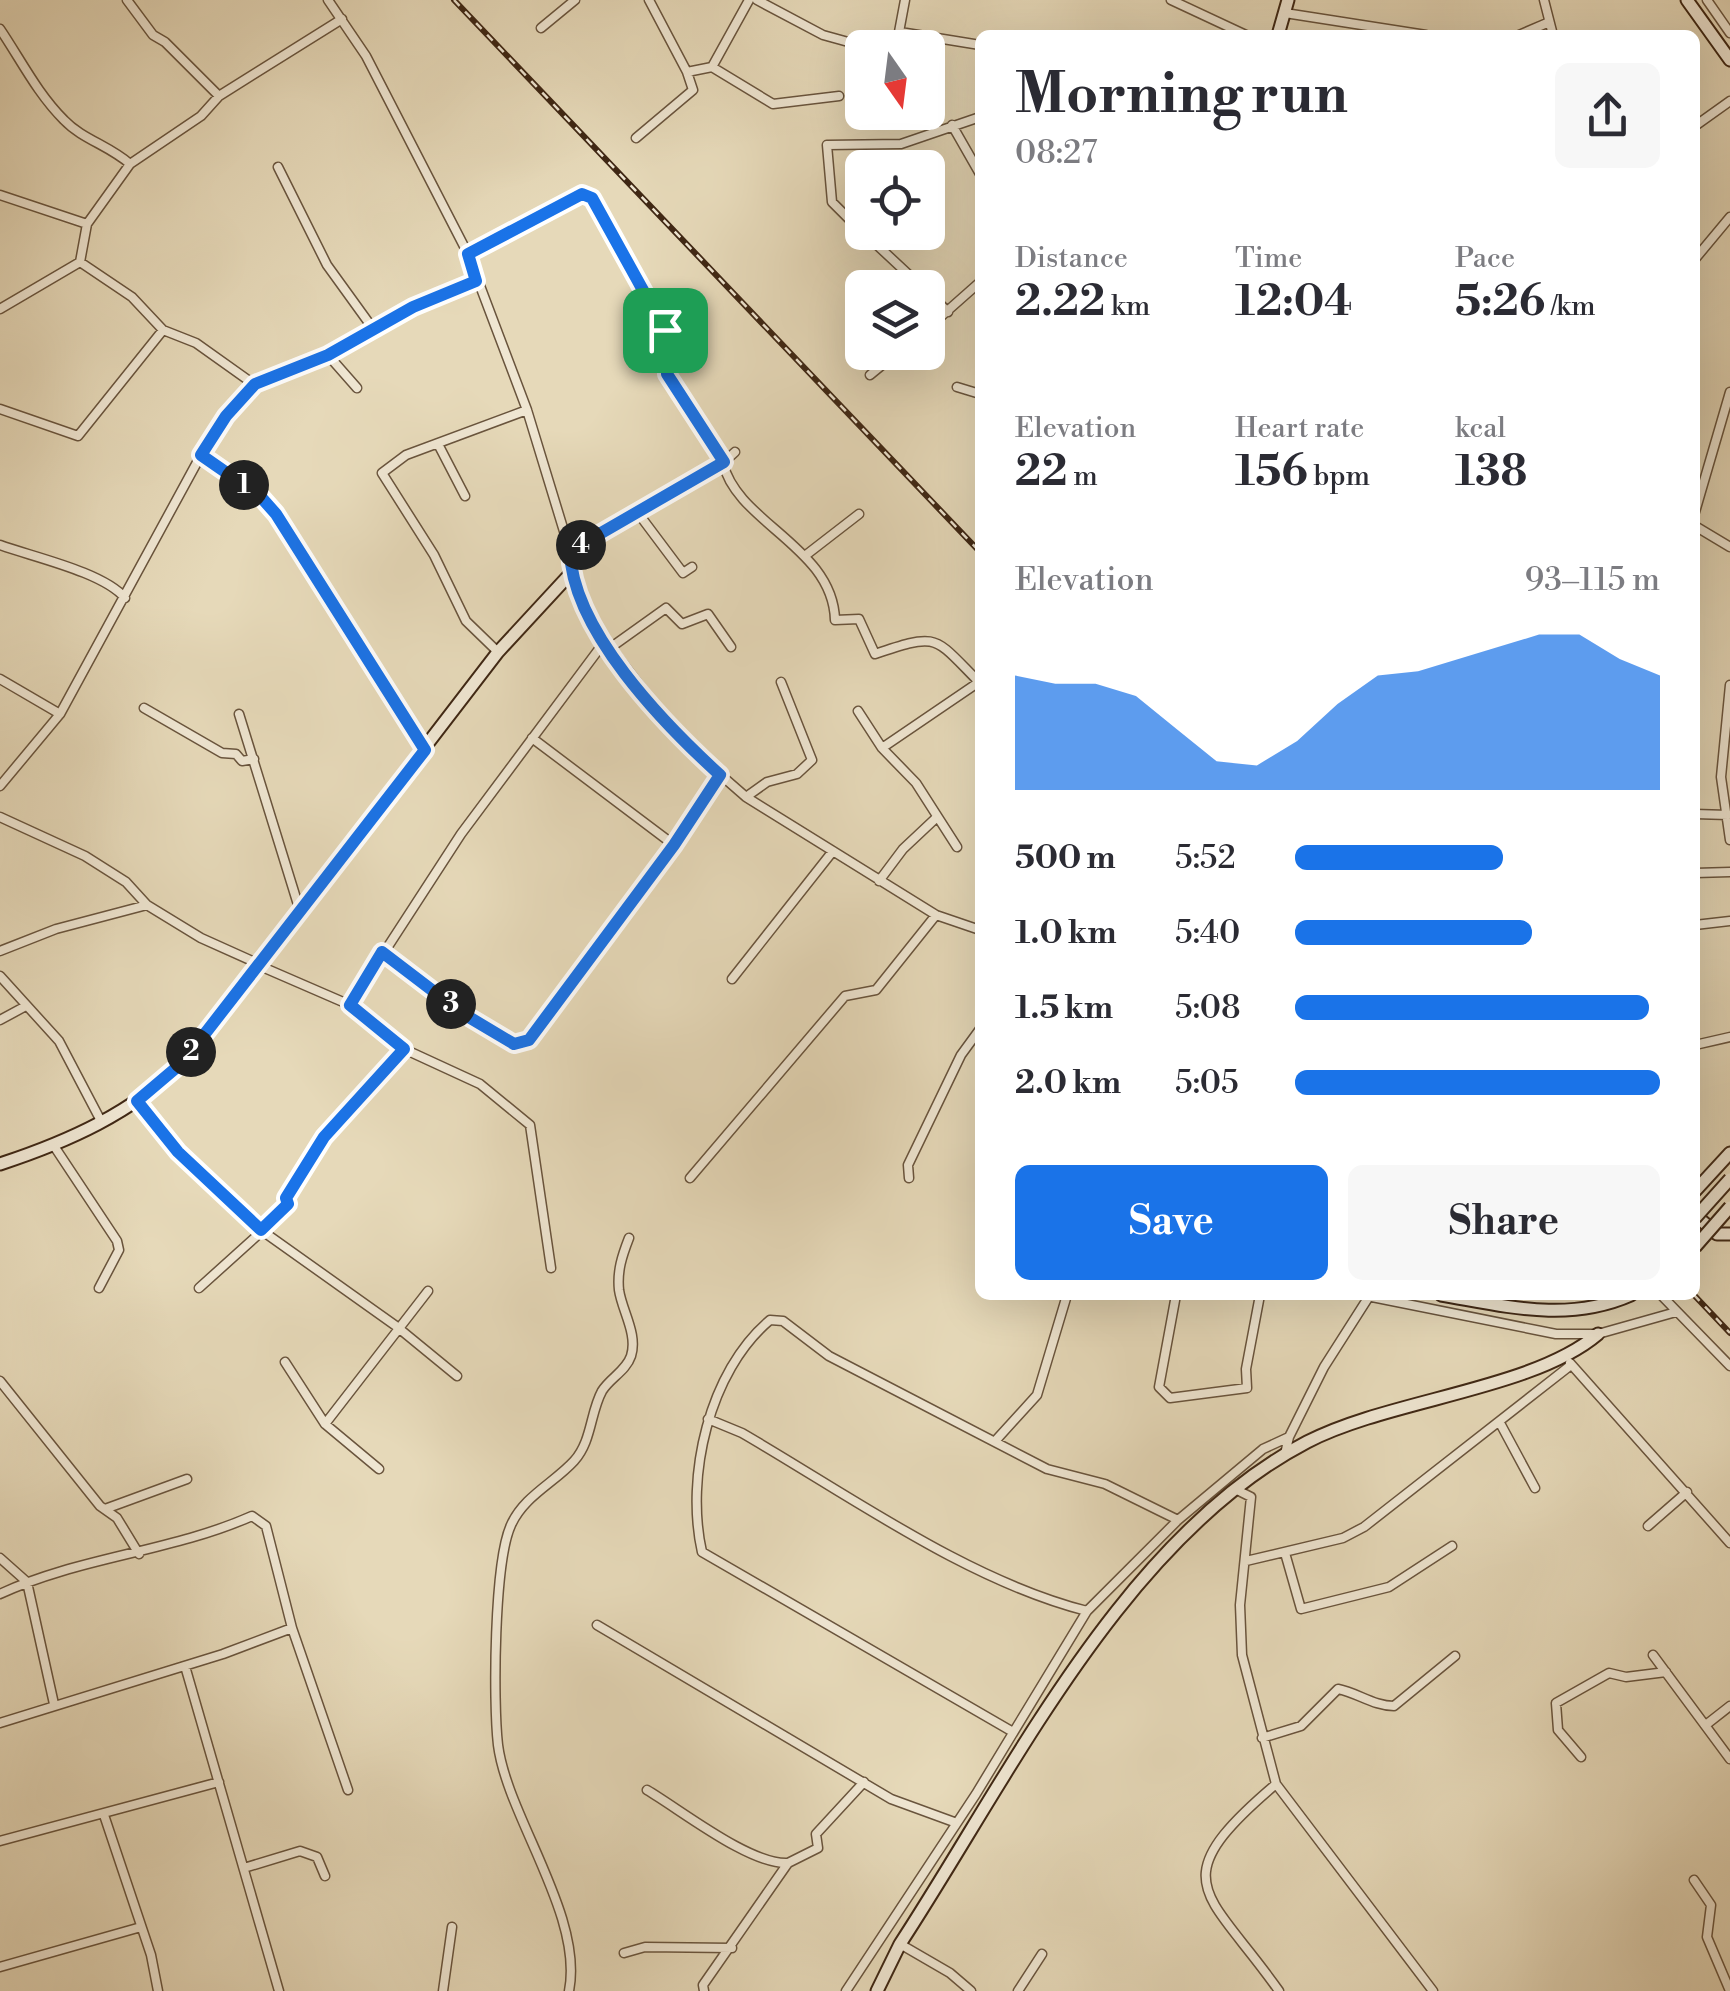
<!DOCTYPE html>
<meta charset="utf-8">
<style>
:root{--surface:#fff;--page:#f7f7f7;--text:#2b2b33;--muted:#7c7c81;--accent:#1a73e8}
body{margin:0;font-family:"Libre Bodoni",serif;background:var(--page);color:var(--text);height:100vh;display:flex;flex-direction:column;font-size:38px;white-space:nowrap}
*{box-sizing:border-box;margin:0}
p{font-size:32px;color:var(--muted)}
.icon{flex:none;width:55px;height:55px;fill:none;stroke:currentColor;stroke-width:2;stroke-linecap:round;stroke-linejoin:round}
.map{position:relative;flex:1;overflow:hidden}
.sheet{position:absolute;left:975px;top:30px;width:725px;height:1270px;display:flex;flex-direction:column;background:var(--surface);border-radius:15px;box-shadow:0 10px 40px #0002}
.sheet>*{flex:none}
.needle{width:65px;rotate:166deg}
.controls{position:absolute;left:845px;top:30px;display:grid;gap:20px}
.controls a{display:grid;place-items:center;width:100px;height:100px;border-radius:15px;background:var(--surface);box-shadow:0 10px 40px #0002;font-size:50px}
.pin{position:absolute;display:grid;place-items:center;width:85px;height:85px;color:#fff;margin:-42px;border-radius:20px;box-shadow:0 5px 15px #0006}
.km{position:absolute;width:50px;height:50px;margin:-25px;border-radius:50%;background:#222;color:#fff;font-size:28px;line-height:50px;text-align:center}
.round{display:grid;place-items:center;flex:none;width:105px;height:105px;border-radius:15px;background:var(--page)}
.head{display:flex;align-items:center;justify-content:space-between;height:170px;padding:0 40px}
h1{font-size:55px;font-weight:700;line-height:75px}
.figures{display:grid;grid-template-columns:repeat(3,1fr);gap:15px;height:170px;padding:10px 40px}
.figures div{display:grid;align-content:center}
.figures b{font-size:42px;font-weight:700}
.figures small{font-size:28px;font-weight:400}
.figures p{font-size:28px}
.chart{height:280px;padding:20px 40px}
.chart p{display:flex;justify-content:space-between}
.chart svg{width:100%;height:180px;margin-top:10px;fill:var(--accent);opacity:.7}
.button{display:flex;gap:20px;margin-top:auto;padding:20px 40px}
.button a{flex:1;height:115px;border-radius:15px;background:var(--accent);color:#fff;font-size:40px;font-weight:700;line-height:115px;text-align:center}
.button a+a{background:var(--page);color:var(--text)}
ul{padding:0 40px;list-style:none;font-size:32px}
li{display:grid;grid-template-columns:160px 120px 1fr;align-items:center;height:75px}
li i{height:25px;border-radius:12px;background:var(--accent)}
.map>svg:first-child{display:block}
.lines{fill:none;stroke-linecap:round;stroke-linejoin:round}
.street-casing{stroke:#69543d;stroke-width:11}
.secondary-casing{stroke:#3f2714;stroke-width:15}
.street{stroke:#efe6d2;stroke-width:8}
.secondary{stroke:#efe6d2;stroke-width:11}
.rail-casing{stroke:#3f2714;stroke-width:6}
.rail{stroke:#efe6d2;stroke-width:2.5;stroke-dasharray:8;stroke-linecap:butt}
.secondary-bridge-casing{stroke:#3f2714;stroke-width:15;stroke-linecap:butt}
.secondary-bridge{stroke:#efe6d2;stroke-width:11}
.route-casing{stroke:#fff;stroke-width:20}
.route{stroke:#1a73e8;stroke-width:12}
</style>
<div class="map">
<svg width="1730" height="1991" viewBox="0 0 1730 1991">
<rect width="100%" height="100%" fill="#e6d9b9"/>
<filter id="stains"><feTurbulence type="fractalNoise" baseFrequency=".002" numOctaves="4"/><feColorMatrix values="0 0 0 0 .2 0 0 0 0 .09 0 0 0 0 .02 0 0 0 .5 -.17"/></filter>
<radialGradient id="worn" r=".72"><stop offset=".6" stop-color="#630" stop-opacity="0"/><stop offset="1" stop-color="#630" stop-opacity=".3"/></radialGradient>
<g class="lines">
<g class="street-casing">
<path id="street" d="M 127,0 L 153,35 L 165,42 L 219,96
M 328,0 L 366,56 L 468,254 L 527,410 L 570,551 L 571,573 L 591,622 L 683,742 L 746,797 L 936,915 L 980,930
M 649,0 L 687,72
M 757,0 L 823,35 L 870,48
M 1171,0 L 1246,35
M 1544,0 L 1553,35
M 1707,0 L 1730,33
M 1285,13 L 1426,35
M 541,28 L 575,0
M 0,29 C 21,60 37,93 64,120 C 82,139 110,146 130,164
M 900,32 L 980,45
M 1519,35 L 1547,23
M 896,48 L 905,0
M 712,67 L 773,104 L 839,96
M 952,125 L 980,174
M 1695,126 L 1730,101
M 636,138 L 693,90 L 687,72 L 712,67 L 749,0
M 278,167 L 327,265 L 374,330
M 0,195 L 87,224
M 862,232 L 832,202 L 827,145 L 901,144 L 980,117
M 863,232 L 923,288
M 468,254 L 582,194 L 593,198 L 665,330 L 667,374 L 723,463 L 570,551
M 1695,259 L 1730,217
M 80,262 L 132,297 L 163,330 L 196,343 L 255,385
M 928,292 L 948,312
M 0,309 L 80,262 L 87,224 L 130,164 L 201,116 L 219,96 L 342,19
M 928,328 L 980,282
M 328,355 L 357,388
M 870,375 L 898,352
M 957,387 L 980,394
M 0,409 L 78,436 L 163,330
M 438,444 L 465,496
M 735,452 L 723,463 C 737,523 833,547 835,620 L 859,619 L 875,654 C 940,632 933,636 980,683
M 201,455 L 260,496 L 276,514 L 425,750
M 1695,512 L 1730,392
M 638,513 L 683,573 L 692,567
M 1695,526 L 1730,547
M 0,545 C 33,557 103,572 125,598
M 806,555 L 859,514
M 610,648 L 666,608 L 682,624 L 708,614 L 731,647
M 498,652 L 466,621 L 434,555 L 382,473 L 406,455 L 527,410
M 0,679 L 60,714
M 1730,685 L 1721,777 L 1730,840
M 144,708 L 222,753 L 236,754 L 242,761 L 254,759
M 858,711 L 882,748 L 916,783 L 957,847
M 239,714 L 300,911
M 532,738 L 674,845
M 882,748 L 979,682
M 0,786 L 60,714 L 201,455 L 235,405 L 255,385 L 328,355 L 413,307 L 476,281
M 746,797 L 767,782 L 797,774 L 812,760 L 781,682
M 1695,814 L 1728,815
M 0,817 L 85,856 L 126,882 L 147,905 L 201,938 L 259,964
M 1695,873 L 1730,872
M 879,881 L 903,849 L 936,818
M 1695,925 L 1730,921
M 0,951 L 56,929 L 147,905
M 382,952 L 463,1013 L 514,1044 L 522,1044 L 674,845 L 719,775
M 260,966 L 350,1005 L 404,1049 L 480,1084 L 530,1125 L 551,1268
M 0,976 L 59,1041 L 101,1121
M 732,979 L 833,851
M 350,1005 L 461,834 L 605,641
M 0,1020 L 24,1007
M 1695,1045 L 1730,1037
M 137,1101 L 177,1153 L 261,1230 L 396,1326 L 457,1376
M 54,1146 L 117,1241 L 119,1250 L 99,1288
M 690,1178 L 845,996 L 876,990 L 936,915
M 909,1178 L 908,1165 L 961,1055 L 980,1029
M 199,1288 L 280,1215 L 324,1137 L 404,1049
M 1176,1295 L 1159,1387 L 1170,1398 L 1247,1388 L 1246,1369 L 1260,1295
M 1362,1295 L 1556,1334 L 1598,1334 L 1676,1312
M 1661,1295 L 1730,1366
M 285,1362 L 325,1424 L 379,1469
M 1570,1363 L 1730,1543
M 0,1381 L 100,1506 L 117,1518 L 139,1554
M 708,1419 L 742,1433 C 849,1495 968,1581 1087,1611
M 1500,1423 L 1535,1488
M 325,1424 L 428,1291
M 1289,1437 L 1324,1367 L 1368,1298
M 997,1439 L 1037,1395 L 1067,1295
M 1237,1490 L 1251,1497 L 1240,1605 L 1242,1655 L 1276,1784 L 1433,1991
M 105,1509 L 187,1479
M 1648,1526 L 1687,1492
M 1285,1553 L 1301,1609 L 1389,1587 L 1452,1546
M 0,1558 L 27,1582 L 54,1704
M 1246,1561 L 1343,1538 L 1364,1527 L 1571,1365
M 0,1594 C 79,1557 171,1552 252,1516 L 266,1526 L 292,1628 L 348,1790
M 597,1625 L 891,1799 L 954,1822
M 1653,1655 L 1730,1759
M 185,1666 L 279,1991
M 0,1723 L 223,1654 L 292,1628
M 1707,1724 L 1730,1706
M 1013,1732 L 702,1552 C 685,1477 709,1371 770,1320 L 783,1321 L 829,1356 L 1047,1469 L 1105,1484 L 1178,1520
M 1262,1738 L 1301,1726 L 1338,1689 C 1358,1693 1374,1706 1394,1706 L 1455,1656
M 1581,1757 L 1558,1730 L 1556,1703 L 1609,1673 L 1626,1677 L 1666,1672
M 1276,1784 C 1159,1883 1208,1890 1279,1991
M 647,1790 C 681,1810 750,1865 788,1863
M 104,1815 L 151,1955 L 158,1991
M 0,1841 L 219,1782
M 244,1868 L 300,1851 L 317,1857 L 325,1876
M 1694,1880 L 1711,1905 L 1707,1937 L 1730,1991
M 900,1944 L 950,1973 L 971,1991
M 624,1953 L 645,1947 L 732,1948
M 0,1967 L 141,1927
M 443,1991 L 452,1927
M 569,1991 C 584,1916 507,1816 498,1745 C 493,1702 494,1562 511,1525 C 524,1496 554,1483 574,1461 C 592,1441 590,1413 602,1391 C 610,1378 626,1371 631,1356 C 638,1334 622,1311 619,1290 C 617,1271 622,1256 629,1238
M 704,1991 L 703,1985 L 788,1863 L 818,1848 L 816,1834 L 864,1782
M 846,1991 L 976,1794 L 1087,1611 L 1178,1520 L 1263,1449 L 1289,1437 L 1285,1454
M 1018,1991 L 1042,1954"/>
</g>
<g class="secondary-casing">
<path id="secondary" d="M 1687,0 L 1730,60
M 1278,35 L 1288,0
M 0,1164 C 67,1142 133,1113 183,1062 L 498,652 L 571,573
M 1695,1191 L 1730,1153
M 1695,1215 L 1717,1234 L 1730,1234
M 1441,1295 C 1506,1306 1568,1323 1631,1295
M 877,1991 L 900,1944 C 1010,1776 1123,1538 1307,1442 C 1390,1399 1532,1390 1598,1334"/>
</g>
<use href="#street" class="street"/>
<use href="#secondary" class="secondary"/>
<g class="rail-casing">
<path id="rail" d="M 454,0 L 980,552
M 1694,1295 L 1730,1333"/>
</g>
<use href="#rail" class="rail"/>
<g class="secondary-bridge-casing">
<path id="secondary-bridge" d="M 1695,1218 L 1730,1179
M 1695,1247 L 1730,1207"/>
</g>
<use href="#secondary-bridge" class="secondary-bridge"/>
</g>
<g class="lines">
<g class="route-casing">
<path id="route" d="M 582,194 L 592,198 L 665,330 L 667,374 L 724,462 L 570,551 C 572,630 664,724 720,775 L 674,845 L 529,1040 L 514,1044 L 462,1013 L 382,952 L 350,1005 L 404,1049 L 324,1137 L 286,1198 L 288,1204 L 261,1230 L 178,1152 L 137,1101 L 183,1062 L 425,750 L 276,514 L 260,496 L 201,455 L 226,416 L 255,384 L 328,355 L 413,307 L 476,281 L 468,254 Z"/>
</g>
<use href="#route" class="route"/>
</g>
<rect width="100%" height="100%" filter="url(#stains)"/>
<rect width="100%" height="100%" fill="url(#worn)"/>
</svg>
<div class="controls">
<a><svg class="needle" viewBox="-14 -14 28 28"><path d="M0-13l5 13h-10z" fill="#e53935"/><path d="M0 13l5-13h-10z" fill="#7c7c81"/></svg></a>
<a><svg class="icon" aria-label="locate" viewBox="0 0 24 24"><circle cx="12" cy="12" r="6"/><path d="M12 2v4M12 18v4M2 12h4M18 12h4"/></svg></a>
<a><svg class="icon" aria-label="layers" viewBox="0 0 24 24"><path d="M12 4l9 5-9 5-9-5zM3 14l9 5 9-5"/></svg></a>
</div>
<div class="pin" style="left:665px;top:330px;background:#1e9e55"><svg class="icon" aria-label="arrive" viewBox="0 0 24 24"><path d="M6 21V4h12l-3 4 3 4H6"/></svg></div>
<b class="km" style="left:244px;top:485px">1</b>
<b class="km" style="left:191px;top:1052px">2</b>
<b class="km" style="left:451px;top:1004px">3</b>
<b class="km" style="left:581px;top:545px">4</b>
<section class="sheet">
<div class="head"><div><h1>Morning run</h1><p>08:27</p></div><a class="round"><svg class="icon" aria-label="share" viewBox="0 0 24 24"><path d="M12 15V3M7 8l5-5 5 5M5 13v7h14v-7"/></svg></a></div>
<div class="figures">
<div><p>Distance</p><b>2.22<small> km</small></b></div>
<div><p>Time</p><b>12:04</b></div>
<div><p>Pace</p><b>5:26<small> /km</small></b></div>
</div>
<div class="figures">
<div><p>Elevation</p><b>22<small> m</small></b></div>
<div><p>Heart rate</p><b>156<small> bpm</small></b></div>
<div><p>kcal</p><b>138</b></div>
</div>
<div class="chart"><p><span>Elevation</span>93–115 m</p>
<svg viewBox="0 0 160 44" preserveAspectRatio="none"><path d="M0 44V16L10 18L20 18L30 21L40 29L50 37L60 38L70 32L80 23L90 16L100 15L110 12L120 9L130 6L140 6L150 12L160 16V44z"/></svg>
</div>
<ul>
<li><b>500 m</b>5:52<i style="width:57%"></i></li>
<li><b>1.0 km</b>5:40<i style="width:65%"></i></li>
<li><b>1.5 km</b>5:08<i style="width:97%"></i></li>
<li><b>2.0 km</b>5:05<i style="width:100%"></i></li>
</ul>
<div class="button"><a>Save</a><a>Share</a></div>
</section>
</div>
